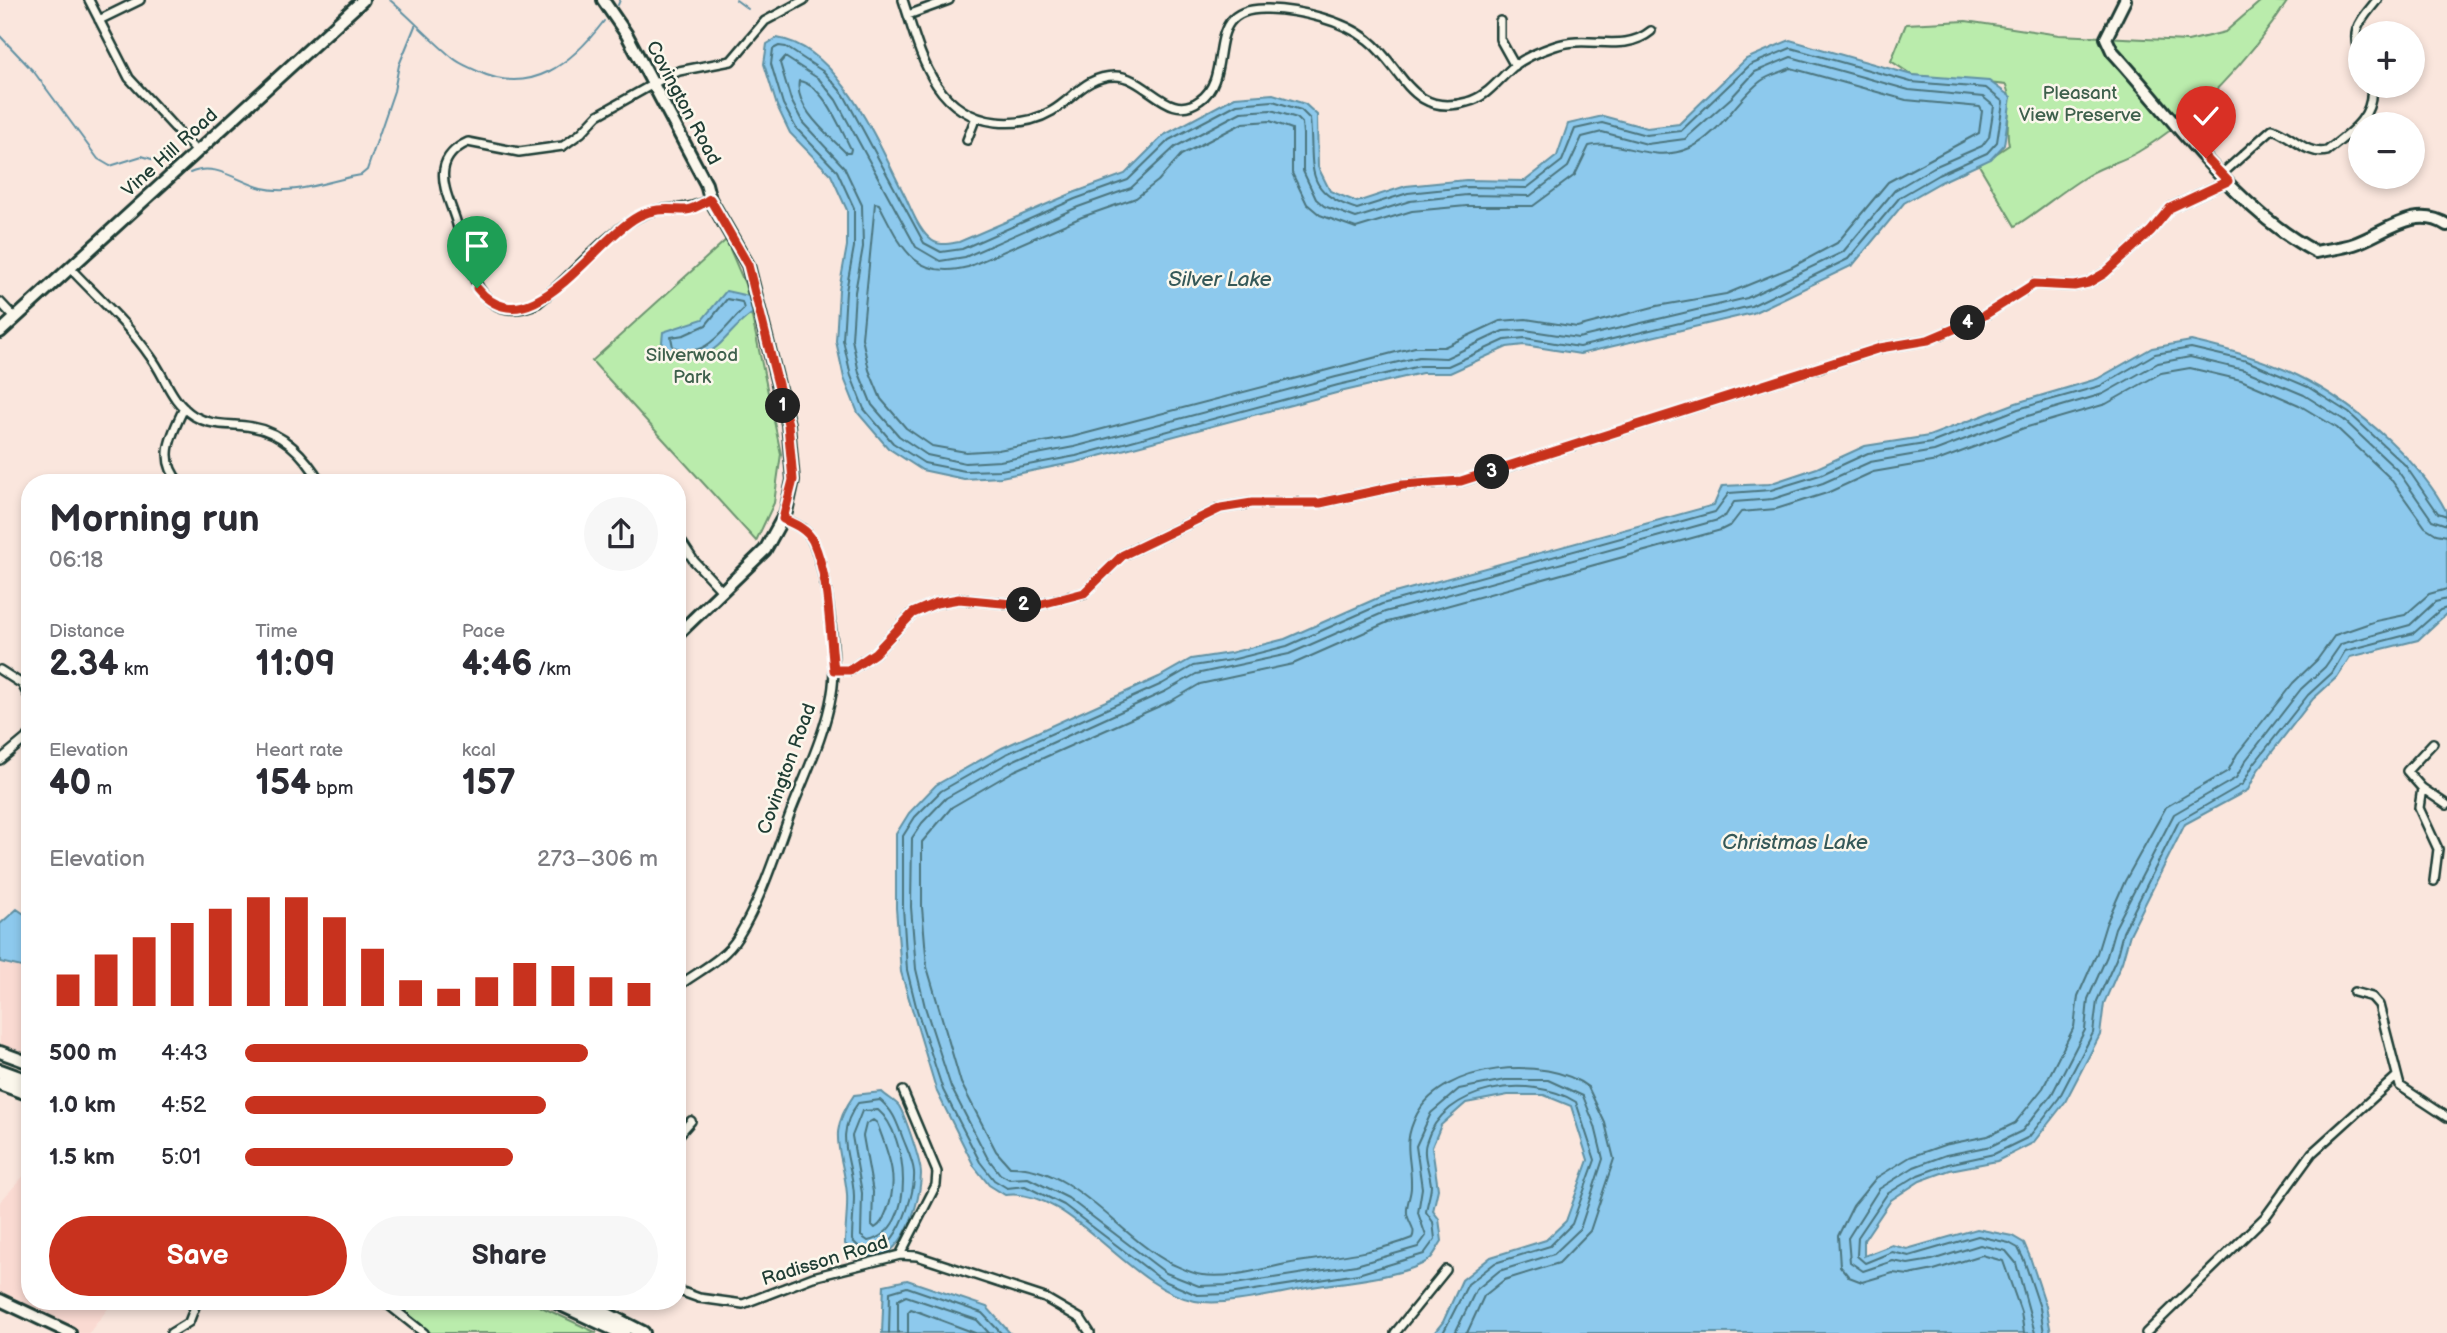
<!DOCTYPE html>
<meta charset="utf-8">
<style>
:root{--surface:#fff;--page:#f7f7f7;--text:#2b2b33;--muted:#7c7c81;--accent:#c8321e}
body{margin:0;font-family:"Balsamiq Sans",sans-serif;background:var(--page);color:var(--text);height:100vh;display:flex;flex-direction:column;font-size:26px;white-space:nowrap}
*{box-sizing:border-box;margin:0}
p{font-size:23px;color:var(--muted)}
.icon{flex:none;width:38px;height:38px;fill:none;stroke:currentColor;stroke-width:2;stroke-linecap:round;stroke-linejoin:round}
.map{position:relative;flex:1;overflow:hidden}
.drawer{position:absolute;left:21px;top:474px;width:665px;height:836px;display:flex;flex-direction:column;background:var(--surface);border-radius:28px;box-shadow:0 4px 10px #0003}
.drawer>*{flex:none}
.fabs{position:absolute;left:2348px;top:21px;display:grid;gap:14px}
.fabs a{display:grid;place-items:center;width:77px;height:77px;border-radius:50%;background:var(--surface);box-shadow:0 4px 10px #0003;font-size:35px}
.pin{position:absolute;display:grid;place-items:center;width:60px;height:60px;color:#fff;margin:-72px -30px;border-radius:50% 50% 50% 0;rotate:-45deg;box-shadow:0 0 7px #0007}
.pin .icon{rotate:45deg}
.km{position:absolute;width:35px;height:35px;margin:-18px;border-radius:50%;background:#222;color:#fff;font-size:19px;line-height:35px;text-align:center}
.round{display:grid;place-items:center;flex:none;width:74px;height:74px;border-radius:37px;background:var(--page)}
.overview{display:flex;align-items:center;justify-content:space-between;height:119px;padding:0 28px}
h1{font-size:38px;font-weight:700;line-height:52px}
.figures{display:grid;grid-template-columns:repeat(3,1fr);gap:10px;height:119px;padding:7px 28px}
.figures div{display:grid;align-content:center}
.figures b{font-size:35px;font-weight:700}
.figures small{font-size:19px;font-weight:400}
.figures p{font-size:19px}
.chart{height:196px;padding:14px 28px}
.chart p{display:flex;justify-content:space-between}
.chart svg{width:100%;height:126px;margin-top:7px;stroke:var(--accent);stroke-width:6}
.button{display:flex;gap:14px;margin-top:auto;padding:14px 28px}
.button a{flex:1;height:80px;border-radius:42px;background:var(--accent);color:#fff;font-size:28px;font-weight:700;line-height:80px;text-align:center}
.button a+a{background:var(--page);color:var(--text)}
ul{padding:0 28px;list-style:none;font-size:23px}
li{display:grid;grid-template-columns:112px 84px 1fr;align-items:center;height:52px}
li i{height:18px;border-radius:9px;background:var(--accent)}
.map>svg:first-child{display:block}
.built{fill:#fadad2}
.green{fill:#baecac;stroke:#6c9470;stroke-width:2}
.water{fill:#8dc9ed;stroke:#6191a3;stroke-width:2}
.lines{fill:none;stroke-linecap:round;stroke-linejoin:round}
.shore{stroke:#4b757e;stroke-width:2}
.stream{stroke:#6191a3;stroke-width:2}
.street-casing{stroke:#1f3d34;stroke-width:12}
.secondary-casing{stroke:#1f3d34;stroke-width:16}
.primary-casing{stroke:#1f3d34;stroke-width:18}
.street{stroke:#fbf7ec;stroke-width:7}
.secondary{stroke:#fbf7ec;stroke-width:10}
.primary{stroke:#fbf7ec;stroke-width:12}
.route-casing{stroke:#fff;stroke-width:14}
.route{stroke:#c8321e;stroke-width:9}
.labels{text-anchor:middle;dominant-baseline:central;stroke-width:5;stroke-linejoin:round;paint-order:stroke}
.park-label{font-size:19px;fill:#3e604c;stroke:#fbf7ec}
.street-label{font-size:19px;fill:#1f3d34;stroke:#fbf7ec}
.water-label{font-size:21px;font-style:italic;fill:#355959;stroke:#fbf7ec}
</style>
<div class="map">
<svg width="2447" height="1333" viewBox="0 0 2447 1333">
<rect width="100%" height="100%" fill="#fae6dd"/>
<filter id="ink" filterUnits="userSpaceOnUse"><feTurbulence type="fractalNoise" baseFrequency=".0143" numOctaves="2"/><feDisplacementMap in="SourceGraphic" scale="14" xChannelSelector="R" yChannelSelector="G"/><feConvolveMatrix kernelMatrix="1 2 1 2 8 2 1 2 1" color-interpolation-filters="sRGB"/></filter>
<g filter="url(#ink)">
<path class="built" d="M 0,959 L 30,967 L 30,1059 L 0,1048 Z
M 30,1169 L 30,1302 L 113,1302 L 89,1333 L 71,1333 L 0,1296 L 0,1202 Z"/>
<path class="green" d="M 2262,0 L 2287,2 C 2251,57 2196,118 2138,152 C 2123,161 2105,165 2090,174 C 2064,189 2041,210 2015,226 L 1979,165 L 2009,145 C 2004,124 2014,105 2006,85 L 1912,75 L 1891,61 L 1906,24 L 1966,21 L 2059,35 L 2188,41 L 2225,32 Z
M 726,240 L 745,284 L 781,454 L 774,503 L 756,541 L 592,361 Z
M 391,1302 L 531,1302 L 597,1333 L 431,1333 Z"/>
<path class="water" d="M 777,38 C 840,47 879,146 905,196 C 911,209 918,228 929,238 C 938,247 948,244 959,242 L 1073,193 L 1125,174 L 1164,135 L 1235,97 L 1273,94 L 1305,104 L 1317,115 L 1318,167 L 1330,191 L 1357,202 L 1406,186 L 1466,180 L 1525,181 L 1557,156 L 1568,124 L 1603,116 L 1647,128 L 1679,124 L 1746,59 L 1790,40 L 1912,75 L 1989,81 L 2011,97 L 2004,145 L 1991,159 L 1941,182 L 1904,203 L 1853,265 L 1753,313 L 1580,354 L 1524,345 L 1507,347 L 1450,373 L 1422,373 L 1340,392 L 1077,462 L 1001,477 L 964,479 L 922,470 L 888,448 L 858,413 L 844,378 L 836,341 L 839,290 L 847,246 L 847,210 L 831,175 L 790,133 L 777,106 L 764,64 L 767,44 Z
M 726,291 L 749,296 L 753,313 C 721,334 716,369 669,354 L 662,342 L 663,332 L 703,319 Z
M 2191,341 C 2275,360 2325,381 2389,440 C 2410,460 2433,485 2446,511 C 2447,524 2447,594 2447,613 L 2418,640 L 2350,657 L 2337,677 L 2313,699 L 2258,770 L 2248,790 L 2185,824 L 2130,934 L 2122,962 L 2104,1003 L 2100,1035 L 2065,1102 L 2033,1143 L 1997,1161 L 1950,1170 L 1920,1181 L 1891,1200 L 1864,1240 L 1864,1256 L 1892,1245 L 1907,1249 L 1977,1229 L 2012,1236 L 2024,1243 L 2030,1257 L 2046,1306 L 2051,1333 L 1434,1333 L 1443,1322 L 1462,1280 L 1491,1257 L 1546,1240 L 1566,1221 L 1588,1160 L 1571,1106 L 1544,1095 L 1508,1095 L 1466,1103 L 1441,1125 L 1432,1147 L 1438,1189 L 1433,1211 L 1439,1219 L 1442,1241 C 1438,1247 1435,1254 1430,1259 C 1412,1274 1356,1281 1332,1284 C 1295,1288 1230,1308 1195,1301 C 1127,1288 1071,1186 1005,1195 L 989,1185 L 974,1166 L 937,1092 L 901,972 L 896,908 L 896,834 L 909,813 L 936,785 L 1002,748 L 1159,677 L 1191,659 L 1230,653 L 1285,639 L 1380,597 L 1714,505 L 1722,486 L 1769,484 L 1817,468 L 1865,446 L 1929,436 L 2016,403 L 2097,379 L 2152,348 Z
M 17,909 L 30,918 L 30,969 L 0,962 L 0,924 Z
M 882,1092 C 887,1097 895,1101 899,1106 C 905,1116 921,1162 921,1174 C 920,1213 892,1288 845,1244 C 845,1227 848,1210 847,1194 C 843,1150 825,1136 854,1095 Z
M 907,1280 L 987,1307 L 1010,1333 L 882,1333 L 884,1285 Z"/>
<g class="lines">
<path class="shore" d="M 779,46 L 786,47 L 824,72 L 844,95 L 924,243 L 941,252 L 962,249 L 1075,199 L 1128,180 L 1169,140 L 1237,104 L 1273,101 L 1301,110 L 1310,119 C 1315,166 1301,192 1357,209 L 1408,193 L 1466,187 L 1527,188 L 1562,161 L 1575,129 L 1602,123 L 1646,135 L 1681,131 L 1750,65 L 1791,48 L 1911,82 L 1986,88 L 2003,102 L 1997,142 L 1987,153 L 1938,175 L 1900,197 L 1848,259 L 1751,306 L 1579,347 L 1525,338 L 1505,340 L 1448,366 L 1420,366 L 1338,385 L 1076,456 L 1001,470 L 965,471 L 924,463 L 893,443 L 864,409 L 851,376 L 843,340 L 846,291 L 854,247 L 854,208 L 837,171 L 796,128 L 783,104 L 771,64 L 773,49 Z
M 785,57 L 819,79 L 836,100 L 916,247 L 940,261 L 965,257 L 1078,207 L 1131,188 L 1175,147 L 1241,112 L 1271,110 L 1297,118 L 1302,123 L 1303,134 L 1303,171 L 1316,199 L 1324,206 L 1356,218 L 1410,201 L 1467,195 L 1530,196 L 1568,167 L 1582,137 L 1602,132 L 1647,144 L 1685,139 L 1731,98 L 1755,72 L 1791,57 L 1909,90 L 1983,97 L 1994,106 L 1989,137 L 1982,146 L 1934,167 L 1895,190 L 1843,252 L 1747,298 L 1578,338 L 1525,330 L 1503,331 L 1446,358 L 1419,357 L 1336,377 L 1074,447 L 1000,461 L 965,463 L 927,455 L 899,436 L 872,405 L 859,373 L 852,339 L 855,292 L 863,247 L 862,205 L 844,167 L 803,123 L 791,100 L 780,63 Z
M 1791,68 L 1906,100 L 1980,107 L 1982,111 L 1979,133 L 1888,182 L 1837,243 L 1792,267 L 1726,294 L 1657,306 L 1577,327 L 1526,319 L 1500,321 L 1444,347 L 1415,347 L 1072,437 L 998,450 L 966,452 L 932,446 L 906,428 L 881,399 L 869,370 L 862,338 L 875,203 L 879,204 C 901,246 914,281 968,267 L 1082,217 L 1136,198 L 1158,181 L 1181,155 L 1243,123 L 1270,121 L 1292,129 L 1292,173 L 1307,204 L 1320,215 L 1356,228 L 1412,211 L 1467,206 L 1533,206 L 1575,175 L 1589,146 C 1620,138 1651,165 1690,148 C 1719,135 1736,100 1761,81 C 1769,75 1782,72 1791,68 Z
M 799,81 C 824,85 840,128 851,149 L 850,153 L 846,153 C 829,135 794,108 799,81 Z
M 727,299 L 742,302 L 744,309 C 724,327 706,362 673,347 L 671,337 L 684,335 L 706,325 Z
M 880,1100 C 893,1111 896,1120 902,1136 C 906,1147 913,1160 914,1172 C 916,1199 887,1281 852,1240 C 852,1225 854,1211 854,1196 C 853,1159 832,1137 858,1103 Z
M 878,1110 C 908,1135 918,1230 868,1241 L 861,1236 L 862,1193 L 852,1136 L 862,1111 Z
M 873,1120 L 877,1123 C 888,1153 900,1179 887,1210 C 884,1217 882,1224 875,1228 L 872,1225 L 873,1192 L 863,1136 L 866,1124 Z
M 889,1333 L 890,1292 L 907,1287 L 982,1313 L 1001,1333
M 898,1333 L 898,1300 L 906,1296 L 977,1320 L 989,1333
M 908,1333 L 908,1312 L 911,1309 L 975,1333
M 1443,1333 L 1468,1284 L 1495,1263 L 1550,1246 L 1572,1224 L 1595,1160 L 1576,1102 C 1530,1073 1443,1085 1426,1143 C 1422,1155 1430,1172 1431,1185 C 1431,1194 1427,1203 1426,1212 L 1433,1222 L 1435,1239 L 1424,1254 L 1358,1274 L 1229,1294 L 1197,1295 L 1162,1280 L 1064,1205 L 1025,1186 L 1007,1188 L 994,1180 L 980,1162 L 943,1090 L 917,1010 L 907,970 L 903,907 L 903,836 L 915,817 L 941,791 L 1006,754 L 1162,684 L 1193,666 L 1231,660 L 1287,646 L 1382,604 L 1715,512 L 1729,493 L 1771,490 L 1820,475 L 1868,453 L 1931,443 L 2018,409 L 2100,386 L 2155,354 L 2191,348 L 2247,361 L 2308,387 L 2349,413 L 2405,465 L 2438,513 L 2447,516
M 1455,1333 L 1476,1290 L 1499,1271 L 1554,1254 L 1580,1229 L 1603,1159 L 1595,1126 L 1583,1096 L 1548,1080 L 1505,1080 L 1459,1089 L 1431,1113 L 1416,1146 L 1422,1188 L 1418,1213 L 1426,1236 L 1418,1247 L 1356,1265 L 1228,1285 L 1199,1286 L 1166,1273 L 1068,1198 L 1028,1178 L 1009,1179 L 1000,1174 L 987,1157 L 951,1087 L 925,1007 L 916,969 L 911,907 L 912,838 L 922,823 L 946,798 L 1010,762 L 1166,691 L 1196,674 L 1289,654 L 1385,612 L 1718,520 L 1726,515 L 1734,502 L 1773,499 L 1823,483 L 1870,462 L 1934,451 L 2021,418 L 2103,394 L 2158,363 L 2190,357 L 2244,370 L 2304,395 L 2344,420 L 2398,471 L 2432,520 L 2447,525
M 1467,1333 L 1484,1296 L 1504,1280 L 1559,1263 L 1590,1231 L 1614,1159 L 1605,1123 L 1588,1087 C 1546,1055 1444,1063 1417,1114 C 1401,1145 1412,1156 1411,1187 C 1411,1196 1406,1204 1407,1213 C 1408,1223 1417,1229 1412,1238 C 1375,1253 1337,1256 1297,1262 C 1267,1267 1233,1279 1202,1275 C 1193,1274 1181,1268 1172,1264 C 1117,1236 1077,1166 1010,1167 L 996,1151 L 961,1083 L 927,967 L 922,907 L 922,842 L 952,807 L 1014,771 L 1171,701 L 1200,684 L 1293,664 L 1388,622 L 1721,530 L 1731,525 L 1741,512 L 1776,509 L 1827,493 L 1873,472 L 1937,461 L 2024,428 L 2106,404 L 2161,373 L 2190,368 L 2241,380 L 2299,405 L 2337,428 L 2390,478 L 2425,527 L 2436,534 L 2447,536
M 2024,1333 L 2021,1312 L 2003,1261 L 1982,1255 L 1934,1270 L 1909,1275 L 1893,1273 L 1862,1282 L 1849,1277 L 1840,1266 L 1838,1236 L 1853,1206 L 1876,1178 L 1910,1157 L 1944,1145 L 1988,1136 L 2015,1123 L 2043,1088 L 2074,1027 L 2078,996 L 2097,953 L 2106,924 L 2125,881 L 2166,807 L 2228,771 L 2237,754 L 2293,683 L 2317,660 L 2335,635 L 2376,621 L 2405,615 L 2429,594 L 2447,589
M 2035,1333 L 2016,1263 L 2006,1251 L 1980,1245 L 1932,1260 L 1908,1264 L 1893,1261 L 1863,1271 L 1850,1262 L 1848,1238 L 1879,1189 L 1914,1167 L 1946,1155 L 1991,1146 L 2022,1131 L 2052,1094 L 2085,1030 L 2088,999 L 2107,956 L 2115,928 L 2174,814 L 2236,778 L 2246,760 L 2301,689 L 2325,667 L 2341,644 L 2410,625 L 2435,602 L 2447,599
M 2044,1333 L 2040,1308 L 2024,1260 L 2018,1248 L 2009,1243 L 1978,1236 L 1909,1256 L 1892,1252 L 1865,1263 L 1857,1256 L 1858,1237 L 1887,1194 L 1918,1175 L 1948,1164 L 1994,1154 L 2029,1137 L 2059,1098 L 2093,1033 L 2097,1001 L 2116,959 L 2123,932 L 2179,821 L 2243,784 L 2253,765 L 2308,695 L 2332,673 L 2345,651 L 2414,633 L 2440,610 L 2447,608"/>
<path class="stream" d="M 390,0 C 412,19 431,40 453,58 C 460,64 469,67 477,71 C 531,97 572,63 604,21
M 736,0 L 748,9
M 618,5 L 620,0
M 0,36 L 34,72 L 98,159 L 110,166 L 142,156 L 164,163
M 190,173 C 215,161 238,182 262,188 C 294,196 330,180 361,175 L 367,170 L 394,91 L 399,65 L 415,26"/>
<g class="street-casing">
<path id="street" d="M 89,0 L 129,78 L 197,152
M 903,0 C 920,51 932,114 996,122 C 1015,124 1035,121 1052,111 C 1074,98 1086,76 1115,76 C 1147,76 1168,124 1200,100 C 1236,75 1199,6 1268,9 C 1299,10 1343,20 1368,40 C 1403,67 1410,118 1467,102 C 1487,97 1498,80 1513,67 C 1525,57 1540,51 1555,46 C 1588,34 1623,54 1651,31
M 908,15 L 949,0
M 99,20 L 140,0
M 1500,21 L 1500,39 L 1515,66
M 2361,59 C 2349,30 2359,23 2377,0
M 967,140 L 976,117
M 2222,174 L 2272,129 C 2291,134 2306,156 2327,151 C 2350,133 2375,117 2371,86
M 710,199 C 682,215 665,202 638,217 C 599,238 573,276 538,303 C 478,330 468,262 456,221 C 451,205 441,185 444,169 C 446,156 457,147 468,142 L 519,152 L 563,146 L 581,133 L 598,115 L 664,78 L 679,71 L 731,61 L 765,21 L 804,0
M 70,268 C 97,297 128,324 150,356 C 166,377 170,401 194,416 C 213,427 232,423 252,427 C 283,432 306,457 321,483
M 0,302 L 15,318
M 180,483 C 157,459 172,434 184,408
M 677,535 L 694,561 L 723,592
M 0,670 L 22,684 L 30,699
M 834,670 L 850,670 L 875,653 L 913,613 L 936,603 L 959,599 L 1034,606 L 1084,593 L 1123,555 L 1221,508 L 1252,503 L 1320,503 L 1403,485 L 1462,481 L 1880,348 L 1928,340 L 1980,318 L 2034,284 L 2074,286 L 2088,283 L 2105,273 L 2151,231 L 2170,208 L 2228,181
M 2433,743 L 2407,771 L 2422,788 L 2447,805
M 0,760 L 30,735
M 2422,788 L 2419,808 L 2438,849 L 2434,881
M 677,987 C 698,971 724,960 738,937 C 761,900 775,855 790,814 C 805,775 825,735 832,693 C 838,660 827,570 812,540 C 807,529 794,523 783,519
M 2354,992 L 2372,997 L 2379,1005 L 2400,1086 L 2447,1117
M 677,1137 L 691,1121
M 900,1255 L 936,1185 L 937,1172 L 903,1091
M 677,1290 L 699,1298 L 743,1304 L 813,1277 L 900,1255 L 917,1256 L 1045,1298 L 1081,1319 L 1090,1333
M 385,1302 L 424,1333
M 171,1333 L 189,1322 L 196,1304
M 1395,1333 L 1446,1270
M 2146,1333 L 2266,1216 L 2312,1153 L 2396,1077"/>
</g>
<g class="secondary-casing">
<path id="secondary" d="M 603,0 L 627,35 L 706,184 L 710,199 L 748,265 L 788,424 L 793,480 L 786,512 L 765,550 L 677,635
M 2125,0 L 2106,38 L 2112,51 C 2173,117 2235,210 2316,252 C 2329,249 2342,248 2354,244 C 2384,234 2415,204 2447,225
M 0,332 L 363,0
M 0,1052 L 30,1063
M 0,1300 L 70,1333"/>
</g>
<g class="primary-casing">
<path id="primary" d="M 0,1071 L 30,1082
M 0,1083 L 30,1094
M 557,1302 L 623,1333
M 582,1302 L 643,1333"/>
</g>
<use href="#street" class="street"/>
<use href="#secondary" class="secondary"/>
<use href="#primary" class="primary"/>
</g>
</g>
<g class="lines" filter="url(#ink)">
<g class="route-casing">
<path id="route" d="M 477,288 C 529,352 593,240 639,216 C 656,207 669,210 686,210 C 695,209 703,203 710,199 L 748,265 L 788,424 L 793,480 L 783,519 C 794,524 807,529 813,541 C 830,579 829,629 834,670 L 850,670 L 875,653 L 913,613 L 936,603 L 959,599 L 1034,606 L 1084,593 L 1123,555 L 1221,508 L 1252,503 L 1320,503 L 1403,485 L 1461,481 L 1880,348 L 1928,340 L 1980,318 L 2034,284 L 2074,286 L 2088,283 L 2105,273 L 2151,231 L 2170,208 L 2228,181 L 2206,158"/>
</g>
<use href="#route" class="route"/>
</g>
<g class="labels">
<g class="park-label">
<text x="2080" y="93">Pleasant<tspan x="2080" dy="22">View Preserve</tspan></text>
<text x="692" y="355">Silverwood<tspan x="692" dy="22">Park</tspan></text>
</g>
<g class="street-label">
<text transform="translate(683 103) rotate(62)">Covington Road</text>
<text transform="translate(170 153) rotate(-42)">Vine Hill Road</text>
<text transform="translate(787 769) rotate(-70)">Covington Road</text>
<text transform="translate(825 1261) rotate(-17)">Radisson Road</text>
</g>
<g class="water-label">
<text x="1220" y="279">Silver Lake</text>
<text x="1795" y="842">Christmas Lake</text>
</g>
</g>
</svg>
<div class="fabs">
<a>+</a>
<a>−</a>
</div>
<div class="pin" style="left:477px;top:288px;background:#1e9e55"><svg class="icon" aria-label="arrive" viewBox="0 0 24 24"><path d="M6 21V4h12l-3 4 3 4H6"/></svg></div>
<div class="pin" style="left:2206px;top:158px;background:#d93025"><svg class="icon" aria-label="check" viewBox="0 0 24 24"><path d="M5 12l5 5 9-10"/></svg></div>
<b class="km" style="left:783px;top:406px">1</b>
<b class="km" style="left:1024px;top:605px">2</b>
<b class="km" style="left:1492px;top:472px">3</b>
<b class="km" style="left:1968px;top:323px">4</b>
<section class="drawer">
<div class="overview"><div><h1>Morning run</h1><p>06:18</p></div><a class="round"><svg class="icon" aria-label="share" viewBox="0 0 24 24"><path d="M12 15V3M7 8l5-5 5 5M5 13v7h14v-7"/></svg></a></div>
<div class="figures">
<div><p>Distance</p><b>2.34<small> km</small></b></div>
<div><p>Time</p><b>11:09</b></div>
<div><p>Pace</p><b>4:46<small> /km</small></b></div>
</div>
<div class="figures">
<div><p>Elevation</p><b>40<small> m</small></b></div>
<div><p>Heart rate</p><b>154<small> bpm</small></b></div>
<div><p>kcal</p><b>157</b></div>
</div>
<div class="chart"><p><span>Elevation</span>273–306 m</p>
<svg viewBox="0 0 160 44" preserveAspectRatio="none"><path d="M5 44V33M15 44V26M25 44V20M35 44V15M45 44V10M55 44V6M65 44V6M75 44V13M85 44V24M95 44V35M105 44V38M115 44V34M125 44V29M135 44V30M145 44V34M155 44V36"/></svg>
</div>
<ul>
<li><b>500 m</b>4:43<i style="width:83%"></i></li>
<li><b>1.0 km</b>4:52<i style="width:73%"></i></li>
<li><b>1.5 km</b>5:01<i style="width:65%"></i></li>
</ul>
<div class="button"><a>Save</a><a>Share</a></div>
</section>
</div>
